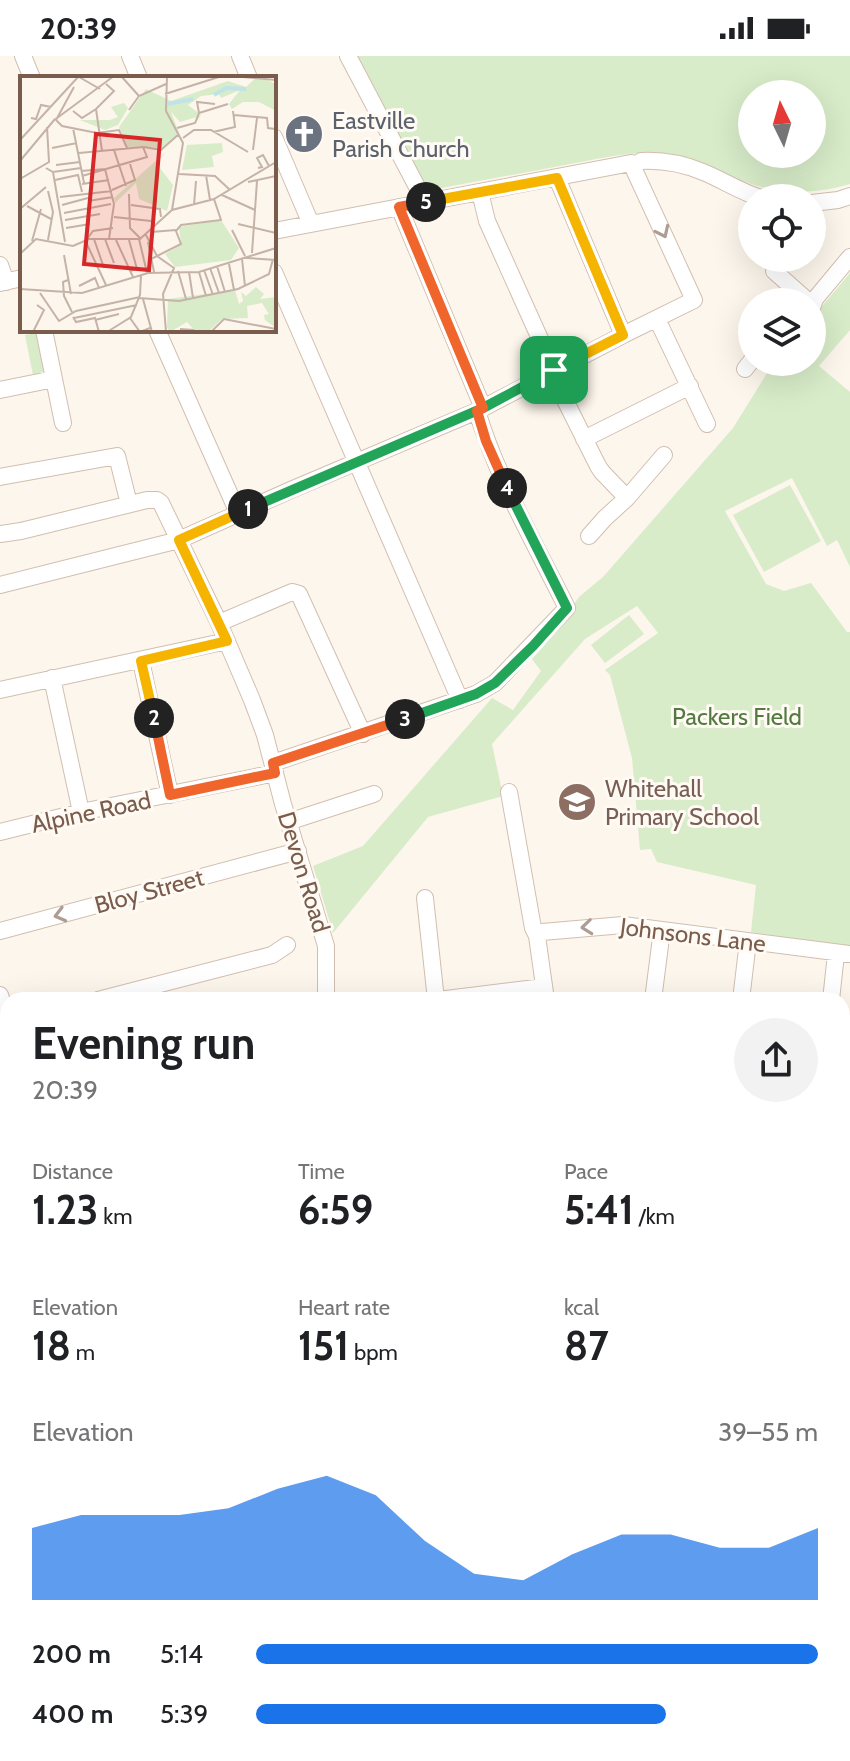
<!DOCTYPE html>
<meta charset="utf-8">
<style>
:root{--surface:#fff;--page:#f2f2f2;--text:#202124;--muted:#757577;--accent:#1a73e8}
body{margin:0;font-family:Cabin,sans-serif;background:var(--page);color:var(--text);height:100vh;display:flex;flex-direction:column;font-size:30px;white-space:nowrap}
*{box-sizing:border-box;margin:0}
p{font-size:26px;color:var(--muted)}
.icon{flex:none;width:44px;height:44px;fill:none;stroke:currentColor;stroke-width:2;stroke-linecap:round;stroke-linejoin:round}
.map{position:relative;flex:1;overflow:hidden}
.sheet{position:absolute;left:0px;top:936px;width:850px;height:770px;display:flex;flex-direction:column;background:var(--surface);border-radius:24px 24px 0 0;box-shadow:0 8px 32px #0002}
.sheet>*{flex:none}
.needle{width:52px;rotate:355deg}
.tools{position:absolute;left:738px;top:24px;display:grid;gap:16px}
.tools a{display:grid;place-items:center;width:88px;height:88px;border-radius:50%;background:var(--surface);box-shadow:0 8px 32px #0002;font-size:40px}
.pin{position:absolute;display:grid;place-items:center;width:68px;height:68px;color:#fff;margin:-34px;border-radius:16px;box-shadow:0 4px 12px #0006}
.km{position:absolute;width:40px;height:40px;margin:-20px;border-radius:50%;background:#222;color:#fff;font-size:22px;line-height:40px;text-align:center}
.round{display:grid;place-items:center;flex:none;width:84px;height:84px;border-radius:42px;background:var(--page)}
.head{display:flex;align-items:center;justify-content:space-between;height:136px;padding:0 32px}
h1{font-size:44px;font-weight:800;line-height:60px}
.figures{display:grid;grid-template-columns:repeat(3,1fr);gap:12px;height:136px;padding:8px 32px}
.figures div{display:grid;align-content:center}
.figures b{font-size:40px;font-weight:800}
.figures small{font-size:22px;font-weight:400}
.figures p{font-size:22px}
.chart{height:224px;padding:16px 32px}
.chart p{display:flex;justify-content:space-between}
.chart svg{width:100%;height:144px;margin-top:8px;fill:var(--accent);opacity:.7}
ul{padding:0 32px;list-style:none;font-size:26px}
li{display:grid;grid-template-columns:128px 96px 1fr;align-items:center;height:60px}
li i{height:20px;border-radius:10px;background:var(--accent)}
.status{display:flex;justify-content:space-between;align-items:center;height:56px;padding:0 40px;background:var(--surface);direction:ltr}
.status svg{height:22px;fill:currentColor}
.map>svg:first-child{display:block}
.green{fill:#d8ecc9;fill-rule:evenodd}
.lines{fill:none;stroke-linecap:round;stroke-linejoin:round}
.minor-casing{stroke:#d1beb0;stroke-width:18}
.major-casing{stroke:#dad1cd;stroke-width:22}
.minor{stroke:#fff;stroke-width:16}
.major{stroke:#fbd9a5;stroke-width:20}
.oneway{stroke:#af9d94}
.split-1-casing{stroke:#fff;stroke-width:16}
.split-2-casing{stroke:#fff;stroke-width:16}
.split-3-casing{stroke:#fff;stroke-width:16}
.split-4-casing{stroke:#fff;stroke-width:16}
.split-5-casing{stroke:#fff;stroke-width:16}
.split-6-casing{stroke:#fff;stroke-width:16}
.split-1{stroke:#22a559;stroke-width:10}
.split-2{stroke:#f5b400;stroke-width:10}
.split-3{stroke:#f0652b;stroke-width:10}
.split-4{stroke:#22a559;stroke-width:10}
.split-5{stroke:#f0652b;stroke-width:10}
.split-6{stroke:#f5b400;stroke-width:10}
.labels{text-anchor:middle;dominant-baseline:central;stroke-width:6;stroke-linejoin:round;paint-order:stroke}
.worship-label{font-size:24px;fill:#5b616d;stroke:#fffaf3;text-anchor:start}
.park-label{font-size:24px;fill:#537a41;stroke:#fffaf3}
.education-label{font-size:24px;fill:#785e54;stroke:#fffaf3;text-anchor:start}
.street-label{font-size:24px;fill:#7a5c4d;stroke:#fffaf3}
.inset-river{fill:none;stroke:#bfe3e8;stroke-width:4}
.inset-road{fill:none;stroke:#c5b3a7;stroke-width:2}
.view{fill:#d62828;fill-opacity:0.15;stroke:#d62828;stroke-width:4}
.inset-edge{fill:none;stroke:#7a5c4d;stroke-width:4}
</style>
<div class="status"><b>20:39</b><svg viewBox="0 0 49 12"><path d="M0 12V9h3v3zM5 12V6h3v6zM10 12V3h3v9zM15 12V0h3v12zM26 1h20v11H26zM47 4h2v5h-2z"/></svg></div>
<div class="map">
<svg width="850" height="1705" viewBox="0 0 850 1705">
<rect width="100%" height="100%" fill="#fdf6ec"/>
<path class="green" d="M 353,0 L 850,0 L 850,128 C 817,138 781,139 748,127 C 717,116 696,100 662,97 C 629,95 597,103 565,109 C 518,118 472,126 426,135 ZM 752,38 L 812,38 L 812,98 L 752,98 Z
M 850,217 L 850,274 L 819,310 L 850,336 L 850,511 L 837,484 L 827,490 L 792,422 L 725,455 L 766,528 L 784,535 L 811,527 L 847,576 L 850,576 L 850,892 L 751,876 L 756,829 L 657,806 L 651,793 L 640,794 L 632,702 L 610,619 L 605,614 L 658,577 L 637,550 L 585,583 L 492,688 L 503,740 L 428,761 L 333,877 L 313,810 L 363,790 L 492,642 L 513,654 L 541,615 L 532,603 L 580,540 L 603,521 L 733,372 L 774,306 L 812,306 L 812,262 Z
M 41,276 L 46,315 L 33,319 L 25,279 Z
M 790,429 L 821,485 L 764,516 L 733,459 Z
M 629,559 L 644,578 L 605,607 L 591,589 Z
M 0,1582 L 8,1597 L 8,1637 L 0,1641 Z
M 1,1669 L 8,1672 L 8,1698 L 68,1698 L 85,1705 L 0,1705 Z"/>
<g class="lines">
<g class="minor-casing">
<path id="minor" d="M 23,0 L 32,22
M 130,0 L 139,22
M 240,0 L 249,22
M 348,0 L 425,146
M 274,81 L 311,168
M 641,105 C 662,104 684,108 703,116 C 723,124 740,136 761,142
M 557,122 L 623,279
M 480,136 L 487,165 L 554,314
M 812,147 L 838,144 L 850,140
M 399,151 L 483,352
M 0,209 L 6,226
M 774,215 L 809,246
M 274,216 L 460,644
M 0,227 L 22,222
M 812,252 L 815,243 L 850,201
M 657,263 L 707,368
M 44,274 L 63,367
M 157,274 L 238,457
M 745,313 L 752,304
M 551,316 L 598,410 L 602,416 L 627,442
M 0,334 L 54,323
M 584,383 L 690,330
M 0,421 L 117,400 L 129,448
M 0,478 L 21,475 L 147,444 L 157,444 L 161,447 L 219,567 L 252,644 L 265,679 L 283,748 L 326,890 L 326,944
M 589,480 L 605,462 L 627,442 L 664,399
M 0,529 L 179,484 L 293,433 L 477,355 L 623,279 L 694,244 L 631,107 L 274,175
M 219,567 L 292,536 L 299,538 L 363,678
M 141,605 L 170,739
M 52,622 L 81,756
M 0,634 L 227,585
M 273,707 L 476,638 L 495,627 L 567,552 C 535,488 498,424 477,355
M 509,736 L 533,872 L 537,880 L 546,944
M 288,766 L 374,738
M 0,776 L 81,756 L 275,717
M 425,842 L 436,944
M 0,875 L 298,795
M 537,880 L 542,876 L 623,869 L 850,898
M 0,939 L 8,965
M 98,944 L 272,899 L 287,889
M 438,944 L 544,931
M 653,944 L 662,874
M 741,944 L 748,885
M 831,944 L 836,898
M 0,1076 L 8,1074
M 0,1187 L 8,1185
M 842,1207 L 850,1207
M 842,1344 L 850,1346
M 842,1375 L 850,1385
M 0,1419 L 8,1438
M 842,1505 L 850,1526
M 130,1698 L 134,1705
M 249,1698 L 252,1705
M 416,1698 L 420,1705
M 582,1698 L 586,1705
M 698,1698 L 700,1705
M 813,1698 L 815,1705
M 318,1705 L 328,1698
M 471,1705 L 484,1698"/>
</g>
<g class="major-casing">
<path id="major" d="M 842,1095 L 850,1089
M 0,1376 L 8,1374"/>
</g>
<use href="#minor" class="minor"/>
<use href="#major" class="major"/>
</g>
<defs><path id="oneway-chevron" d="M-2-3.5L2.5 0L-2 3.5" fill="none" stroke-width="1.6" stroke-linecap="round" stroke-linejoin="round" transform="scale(2)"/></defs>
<g class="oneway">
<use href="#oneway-chevron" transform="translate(663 176) rotate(65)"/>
<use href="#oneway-chevron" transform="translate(60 859) rotate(165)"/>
<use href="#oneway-chevron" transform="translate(587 871) rotate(174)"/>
</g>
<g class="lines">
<g class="split-1-casing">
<path id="split-1" d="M 248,453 L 483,352 L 554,314"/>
</g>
<g class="split-2-casing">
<path id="split-2" d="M 154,662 L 141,605 L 227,585 L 179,484 L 248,453"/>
</g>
<g class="split-3-casing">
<path id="split-3" d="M 154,662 L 170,739 L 275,717 L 273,707 L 405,663"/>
</g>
<g class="split-4-casing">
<path id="split-4" d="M 405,663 L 476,638 L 495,627 L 533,590 L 567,552 L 507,432"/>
</g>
<g class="split-5-casing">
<path id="split-5" d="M 426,146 L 399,151 L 483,352 L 477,355 L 486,385 L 507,432"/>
</g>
<g class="split-6-casing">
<path id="split-6" d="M 426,146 L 557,122 L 623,279 L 554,314"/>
</g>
<use href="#split-1" class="split-1"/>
<use href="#split-2" class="split-2"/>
<use href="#split-3" class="split-3"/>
<use href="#split-4" class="split-4"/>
<use href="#split-5" class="split-5"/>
<use href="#split-6" class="split-6"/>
</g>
<defs>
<g id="church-disc" transform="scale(2)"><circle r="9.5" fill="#6b7280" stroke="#fffaf3"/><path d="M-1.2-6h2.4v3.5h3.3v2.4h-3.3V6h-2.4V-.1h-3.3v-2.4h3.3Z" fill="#fff"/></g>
<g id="school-disc" transform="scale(2)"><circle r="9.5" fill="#8d6e63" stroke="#fffaf3"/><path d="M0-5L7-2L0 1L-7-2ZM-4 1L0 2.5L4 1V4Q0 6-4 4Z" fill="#fff"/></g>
</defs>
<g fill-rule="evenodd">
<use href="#church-disc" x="304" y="78"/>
<use href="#school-disc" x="577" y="746"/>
</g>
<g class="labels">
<g class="worship-label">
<text x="332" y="64">Eastville<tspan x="332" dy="28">Parish Church</tspan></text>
</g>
<g class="park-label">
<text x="737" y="660">Packers Field</text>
</g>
<g class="education-label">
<text x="605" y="732">Whitehall<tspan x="605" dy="28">Primary School</tspan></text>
</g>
<g class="street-label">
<text transform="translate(91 756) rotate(-12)">Alpine Road</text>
<text transform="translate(304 816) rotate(73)">Devon Road</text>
<text transform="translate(149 835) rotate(-15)">Bloy Street</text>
<text transform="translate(693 879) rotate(7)">Johnsons Lane</text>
</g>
</g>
<g transform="translate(20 20)">
<rect width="256" height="256" fill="#fdf6ec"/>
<path d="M 238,0 L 256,8 L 256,35 L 239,26 L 223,26 L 212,33 L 209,28 L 220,14 L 201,22 L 199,18 L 181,20 L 168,29 L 181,39 L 176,47 L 177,41 L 160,46 L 151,36 L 159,57 L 144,72 L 107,71 L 99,51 L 126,13 L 151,25 L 208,5 L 226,11 ZM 104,27 L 108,32 L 98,49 L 85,54 L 60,44 L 90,44 L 98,41 L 91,31 ZM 202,67 L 203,76 L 192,80 L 194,91 L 162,94 L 167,69 ZM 147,75 L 136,87 L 153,109 L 147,135 L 119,123 L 116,107 L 95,127 L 94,122 ZM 201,144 L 219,172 L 211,184 L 155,191 L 145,178 L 161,169 L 159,151 ZM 236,211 L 244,218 L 240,223 L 256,221 L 256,252 L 245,244 L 244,239 L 249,238 L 242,227 L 227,230 L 228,242 L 202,243 L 190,254 L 176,256 L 167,246 L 150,256 L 147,251 L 148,223 L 215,214 L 219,228 L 223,225 L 221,216 L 226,220 Z" fill="#d8ecc9"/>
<path class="inset-river" d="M 194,19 L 206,12 L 226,13M 148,28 L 173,23"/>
<path class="inset-road" d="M 101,0 L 119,20M 212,0 L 256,4M 59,1 L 80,13M 147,1 L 146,35 L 163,67 L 152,134M 145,18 L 202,0M 76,33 L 82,75M 109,34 L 119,20 L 146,8M 53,35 L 62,42 L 76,33 L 94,15 L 86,8M 179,37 L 208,28M 179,37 L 177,26 L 195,28M 214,39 L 247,42 L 248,52 L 255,53M 11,42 L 16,43 L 21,29 L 31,31M 36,44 L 42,50 L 77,57 L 99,54 L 107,72M 36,44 L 54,11M 33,45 L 94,0M 53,52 L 64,107M 157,52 L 175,47 L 179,37M 193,56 L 215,51 L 213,35M 163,62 L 174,54 L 191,54 L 228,76M 0,64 L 59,0M 124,71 L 141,74 L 159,58M 32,72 L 57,67M 94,74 L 106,110M 233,74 L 237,42M 59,77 L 123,71 L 127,81 L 62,100M 0,85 L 35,43M 36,89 L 60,86M 26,92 L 33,96 L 61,92M 238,92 L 242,91 L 237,82 L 243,79 L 249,90M 61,95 L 85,93 L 94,128 L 89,163M 33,96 L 45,166M 159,98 L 195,100 L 209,113M 186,99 L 190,124M 0,103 L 29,86 L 27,51M 35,104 L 58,99 L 62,116M 228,106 L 256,100M 62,108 L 89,104M 92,114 L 115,104 L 110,88M 109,118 L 110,152 L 120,162M 202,119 L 235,134M 40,121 L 92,115M 68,125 L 93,121M 42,129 L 68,122M 111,129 L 140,133 L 141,141M 174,129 L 176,105M 7,130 L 31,143M 0,133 L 26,111M 44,137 L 91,128M 94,141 L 131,145M 45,144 L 80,138M 218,148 L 256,157M 46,152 L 70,148M 212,154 L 225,180M 131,156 L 156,154M 126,159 L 137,180 L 154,192 L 143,218 L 146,256M 67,163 L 73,155 L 93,152M 74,163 L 84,192M 85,163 L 94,187M 119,163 L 127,197M 28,164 L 33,136 L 28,115M 65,164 L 86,209M 96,164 L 113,201M 109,164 L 117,193 L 110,195M 12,165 L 21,133M 128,166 L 134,196M 232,177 L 237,105M 0,178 L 16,163 L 53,170 L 69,163 L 120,163 L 152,134 L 194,123 L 256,86M 44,179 L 51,218M 227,182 L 256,184M 131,183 L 161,168 L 156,155 L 161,149 L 201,144 L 194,123M 222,183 L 225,210M 209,188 L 214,214M 197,190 L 205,216M 190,192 L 199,217M 184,194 L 193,219M 158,195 L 166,223M 169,196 L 173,222M 179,196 L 186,220M 48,204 L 43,206 L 44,220 L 52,236M 59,210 L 75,202 L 79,212M 0,213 L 62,217 L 128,197 L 179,196 L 256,172M 20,217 L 39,245 L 56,235 L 120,221M 119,222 L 159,225 L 218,213 L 249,198 L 253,183M 123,223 L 132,256M 53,241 L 56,246 L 75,242 L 79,256M 54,242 L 117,229M 110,242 L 120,256 L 130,252M 75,244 L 99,238M 13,256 L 24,234 L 17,229M 87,256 L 111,241 L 120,219 L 121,199M 168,256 L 174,254 L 160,253 L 169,255M 191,256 L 204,243 L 256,253"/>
<path class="view" d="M 76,58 L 140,64 L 129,194 L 64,188 Z"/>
<rect width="256" height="256" class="inset-edge"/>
</g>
</svg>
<div class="tools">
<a><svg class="needle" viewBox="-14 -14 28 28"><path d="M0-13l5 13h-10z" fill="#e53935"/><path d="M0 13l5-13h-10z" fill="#757577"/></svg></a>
<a><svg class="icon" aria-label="locate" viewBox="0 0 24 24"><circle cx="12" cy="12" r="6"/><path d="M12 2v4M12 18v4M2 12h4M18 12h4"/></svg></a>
<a><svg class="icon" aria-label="layers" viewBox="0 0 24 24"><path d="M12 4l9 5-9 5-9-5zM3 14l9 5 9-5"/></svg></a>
</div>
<div class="pin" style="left:554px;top:314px;background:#1e9e55"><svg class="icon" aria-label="arrive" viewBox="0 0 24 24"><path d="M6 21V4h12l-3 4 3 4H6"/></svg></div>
<b class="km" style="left:248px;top:453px">1</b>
<b class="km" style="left:154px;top:662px">2</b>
<b class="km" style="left:405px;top:663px">3</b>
<b class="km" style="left:507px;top:432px">4</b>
<b class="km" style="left:426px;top:146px">5</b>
<section class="sheet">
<div class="head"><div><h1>Evening run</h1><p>20:39</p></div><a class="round"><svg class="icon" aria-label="share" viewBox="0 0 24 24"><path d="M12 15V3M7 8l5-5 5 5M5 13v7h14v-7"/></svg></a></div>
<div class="figures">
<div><p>Distance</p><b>1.23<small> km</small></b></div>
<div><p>Time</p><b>6:59</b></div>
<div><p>Pace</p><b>5:41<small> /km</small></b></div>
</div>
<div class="figures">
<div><p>Elevation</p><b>18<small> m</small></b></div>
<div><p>Heart rate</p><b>151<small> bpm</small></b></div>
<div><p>kcal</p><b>87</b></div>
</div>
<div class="chart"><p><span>Elevation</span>39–55 m</p>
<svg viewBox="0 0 160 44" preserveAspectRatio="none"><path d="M0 44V22L10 18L20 18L30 18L40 16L50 10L60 6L70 12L80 26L90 36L100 38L110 30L120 24L130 24L140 28L150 28L160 22V44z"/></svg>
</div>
<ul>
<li><b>200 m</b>5:14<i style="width:100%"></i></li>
<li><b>400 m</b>5:39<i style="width:73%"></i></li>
</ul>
</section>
</div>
